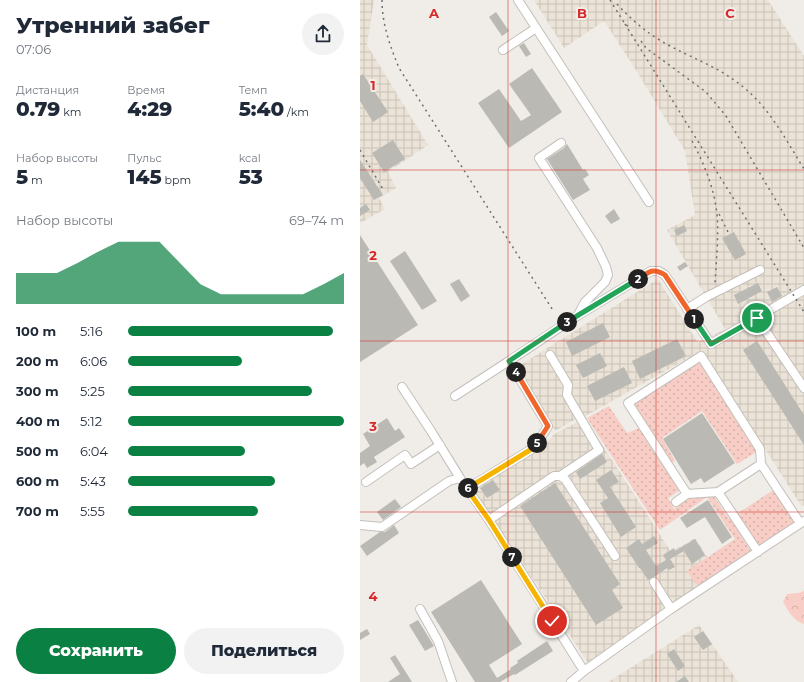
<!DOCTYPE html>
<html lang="ru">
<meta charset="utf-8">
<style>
:root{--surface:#fff;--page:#f2f2f3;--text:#1f2937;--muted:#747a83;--accent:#0b8043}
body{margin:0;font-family:Montserrat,sans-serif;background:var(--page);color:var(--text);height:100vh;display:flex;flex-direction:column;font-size:15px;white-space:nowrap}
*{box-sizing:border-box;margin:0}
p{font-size:13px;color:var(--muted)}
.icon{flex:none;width:22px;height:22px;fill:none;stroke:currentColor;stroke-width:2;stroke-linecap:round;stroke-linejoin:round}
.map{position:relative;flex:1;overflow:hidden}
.panel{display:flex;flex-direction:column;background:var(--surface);width:360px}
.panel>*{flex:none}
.pin{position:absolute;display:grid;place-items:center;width:34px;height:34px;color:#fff;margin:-17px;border:2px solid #fff;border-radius:50%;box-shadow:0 1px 4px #0007}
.km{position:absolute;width:20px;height:20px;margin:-10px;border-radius:50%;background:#222;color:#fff;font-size:11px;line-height:20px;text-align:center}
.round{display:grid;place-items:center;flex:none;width:42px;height:42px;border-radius:21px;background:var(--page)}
.overview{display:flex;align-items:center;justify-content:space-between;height:68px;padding:0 16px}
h1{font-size:22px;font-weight:800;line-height:30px}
.metrics{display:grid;grid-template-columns:repeat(3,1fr);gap:6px;height:68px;padding:4px 16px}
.metrics div{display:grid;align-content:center}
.metrics b{font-size:20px;font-weight:800}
.metrics small{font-size:11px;font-weight:400}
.metrics p{font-size:11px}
.chart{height:112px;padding:8px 16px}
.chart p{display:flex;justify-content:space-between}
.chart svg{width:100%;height:72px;margin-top:4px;fill:var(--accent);opacity:.7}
.action{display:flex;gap:8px;margin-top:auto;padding:8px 16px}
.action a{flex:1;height:46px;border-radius:24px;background:var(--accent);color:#fff;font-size:16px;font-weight:800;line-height:46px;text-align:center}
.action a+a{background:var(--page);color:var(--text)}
ul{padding:0 16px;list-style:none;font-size:13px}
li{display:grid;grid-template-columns:64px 48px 1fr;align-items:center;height:30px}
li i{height:10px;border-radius:5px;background:var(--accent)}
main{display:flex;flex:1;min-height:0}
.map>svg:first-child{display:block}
.industrial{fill:url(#industrial-grid)}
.grass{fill:url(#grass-dots)}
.forest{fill:url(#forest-crowns)}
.building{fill:#bab9b3}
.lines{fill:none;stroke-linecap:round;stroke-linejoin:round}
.minor-casing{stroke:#c3c0bb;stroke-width:10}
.minor{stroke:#fff;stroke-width:8}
.rail{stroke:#716f6c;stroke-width:1.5;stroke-dasharray:2 4;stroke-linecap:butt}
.split-1-casing{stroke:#fff;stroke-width:8}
.split-2-casing{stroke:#fff;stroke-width:8}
.split-3-casing{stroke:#fff;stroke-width:8}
.split-4-casing{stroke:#fff;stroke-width:8}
.split-5-casing{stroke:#fff;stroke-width:8}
.split-6-casing{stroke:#fff;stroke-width:8}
.split-7-casing{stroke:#fff;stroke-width:8}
.split-8-casing{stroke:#fff;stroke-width:8}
.split-1{stroke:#22a559;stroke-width:5}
.split-2{stroke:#f0652b;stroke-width:5}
.split-3{stroke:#22a559;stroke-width:5}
.split-4{stroke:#22a559;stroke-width:5}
.split-5{stroke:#f0652b;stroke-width:5}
.split-6{stroke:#f5b400;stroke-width:5}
.split-7{stroke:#f5b400;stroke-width:5}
.split-8{stroke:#f5b400;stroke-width:5}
.grid{fill:none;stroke:#d62828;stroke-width:1;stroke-opacity:0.55}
.grid-label{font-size:13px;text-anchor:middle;font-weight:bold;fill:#d62828;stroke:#f0ede8;stroke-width:4;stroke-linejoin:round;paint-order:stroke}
</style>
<main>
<section class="panel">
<div class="overview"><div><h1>Утренний забег</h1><p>07:06</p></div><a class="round"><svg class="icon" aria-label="share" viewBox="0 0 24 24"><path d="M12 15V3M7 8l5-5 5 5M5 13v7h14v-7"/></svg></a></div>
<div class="metrics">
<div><p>Дистанция</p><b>0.79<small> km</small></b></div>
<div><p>Время</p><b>4:29</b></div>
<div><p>Темп</p><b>5:40<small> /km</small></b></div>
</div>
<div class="metrics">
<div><p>Набор высоты</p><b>5<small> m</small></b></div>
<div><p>Пульс</p><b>145<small> bpm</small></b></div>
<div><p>kcal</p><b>53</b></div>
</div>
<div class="chart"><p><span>Набор высоты</span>69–74 m</p>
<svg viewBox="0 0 160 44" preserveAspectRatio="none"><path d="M0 44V25L10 25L20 25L30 19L40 12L50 6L60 6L70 6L80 19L90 32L100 38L110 38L120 38L130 38L140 38L150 32L160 25V44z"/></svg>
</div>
<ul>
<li><b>100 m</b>5:16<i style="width:95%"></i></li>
<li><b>200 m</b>6:06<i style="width:53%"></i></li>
<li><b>300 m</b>5:25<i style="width:85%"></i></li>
<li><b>400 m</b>5:12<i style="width:100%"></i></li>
<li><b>500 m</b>6:04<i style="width:54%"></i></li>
<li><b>600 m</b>5:43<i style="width:68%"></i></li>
<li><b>700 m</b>5:55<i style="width:60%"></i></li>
</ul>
<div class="action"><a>Сохранить</a><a>Поделиться</a></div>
</section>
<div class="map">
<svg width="444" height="682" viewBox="0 0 444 682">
<defs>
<pattern id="industrial-grid" width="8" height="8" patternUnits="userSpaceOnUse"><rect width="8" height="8" fill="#ebe3d7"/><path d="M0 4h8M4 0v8" fill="none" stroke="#c9c2b8"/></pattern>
<pattern id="grass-dots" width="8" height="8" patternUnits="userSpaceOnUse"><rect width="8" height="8" fill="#f7cdc5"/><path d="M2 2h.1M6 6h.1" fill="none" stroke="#d3afa8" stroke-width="1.8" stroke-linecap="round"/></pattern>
<pattern id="forest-crowns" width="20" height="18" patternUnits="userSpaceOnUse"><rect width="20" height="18" fill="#f7cdc5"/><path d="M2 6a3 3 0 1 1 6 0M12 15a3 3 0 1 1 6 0" fill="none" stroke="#d3afa8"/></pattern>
</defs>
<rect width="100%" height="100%" fill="#f0ede8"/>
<path class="industrial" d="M 0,0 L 14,0 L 7,45 L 68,145 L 28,172 L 36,188 L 19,198 L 25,209 L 0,223 Z
M 174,0 L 408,0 L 444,56 L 444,505 L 442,507 L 342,350 L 224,417 L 216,419 L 195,431 L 157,367 L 298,279 L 338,343 L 365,329 L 307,230 L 335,215 L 325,151 L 274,67 L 244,21 L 204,48 Z
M 225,418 L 306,544 L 311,552 L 335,538 L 348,558 L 361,574 L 228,663 L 114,489 L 186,444 L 194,434 Z
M 339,625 L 378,682 L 248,682 Z"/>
<path class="grass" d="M 340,360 L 398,451 L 377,464 L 342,411 L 302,438 L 315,461 L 310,463 L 272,402 Z
M 249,406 L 267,433 L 279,428 L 320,490 L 308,498 L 314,509 L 330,497 L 353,495 L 369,519 L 370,518 L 390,550 L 391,553 L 340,587 L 335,583 L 327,571 L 375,539 L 347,497 L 300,530 L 227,418 Z
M 415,489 L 435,519 L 433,525 L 397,548 L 375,515 Z"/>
<path class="forest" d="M 444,591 L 444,624 C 433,621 428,610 423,602 L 427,594 L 438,593 Z"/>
<path class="building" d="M 136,12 L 149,31 L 142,36 L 129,17 Z
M 164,43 L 171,54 L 166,57 L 159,46 Z
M 172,68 L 202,112 L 149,148 L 118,103 L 139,89 L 161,121 L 171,115 L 149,84 Z
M 3,74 L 28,112 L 13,122 L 0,101 L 0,76 Z
M 33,140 L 45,159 L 24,172 L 12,153 Z
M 207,144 L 223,170 L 225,169 L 229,175 L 223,179 L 230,190 L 213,200 L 187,159 L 204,148 Z
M 0,160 L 23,195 L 14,200 L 0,178 Z
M 6,204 L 10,210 L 0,216 L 0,208 Z
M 254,209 L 260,219 L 251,224 L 245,216 Z
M 324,225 L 327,231 L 317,236 L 314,230 Z
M 374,232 L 386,254 L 375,260 L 362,238 Z
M 0,235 L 58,325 L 0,362 Z
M 45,251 L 77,301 L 62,310 L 30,261 Z
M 325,262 L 328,266 L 320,271 L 317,267 Z
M 99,279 L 110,296 L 101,302 L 90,284 Z
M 398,283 L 402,291 L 378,304 L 374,295 Z
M 417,287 L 422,296 L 412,302 L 407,292 Z
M 243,323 L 250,337 L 212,356 L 206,342 Z
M 317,339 L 326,356 L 280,379 L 272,361 Z
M 397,341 L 444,415 L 444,445 L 383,350 Z
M 240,353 L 247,366 L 223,378 L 216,365 Z
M 264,367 L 272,383 L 235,401 L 227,386 Z
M 342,413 L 375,463 L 344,483 L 341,478 L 331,484 L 303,439 Z
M 27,418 L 35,431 L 39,428 L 45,437 L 14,457 L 17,462 L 7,468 L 4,463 L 0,466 L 0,453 L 10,446 L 3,434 Z
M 242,454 L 247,462 L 220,479 L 216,472 Z
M 251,470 L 259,482 L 250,487 L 276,527 L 261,537 L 240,503 L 248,498 L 236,480 Z
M 133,480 L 140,490 L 127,498 L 120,488 Z
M 195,483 L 260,584 L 252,590 L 263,608 L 236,625 L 160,506 Z
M 35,499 L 41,507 L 23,520 L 17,512 Z
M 348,500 L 372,537 L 362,544 L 345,517 L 327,528 L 320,518 Z
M 34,525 L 39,533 L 7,556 L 0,546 L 20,532 L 25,532 Z
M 294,536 L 298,543 L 286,550 L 296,566 L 306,560 L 303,555 L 314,548 L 315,551 L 335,539 L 345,555 L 332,564 L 324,551 L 310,559 L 315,567 L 309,570 L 307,568 L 294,577 L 291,578 L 288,580 L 280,568 L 279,568 L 266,548 L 279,539 L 282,544 Z
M 121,580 L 162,644 L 129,665 L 137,678 L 151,669 L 150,668 L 158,663 L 157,661 L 187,641 L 193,651 L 155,675 L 154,674 L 140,682 L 115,682 L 71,612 Z
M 58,620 L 74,646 L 65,651 L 49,625 Z
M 7,629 L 10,634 L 0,640 L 0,633 Z
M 343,631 L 352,644 L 343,650 L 334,637 Z
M 314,649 L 325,666 L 318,671 L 307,654 Z
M 35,655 L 52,682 L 28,682 L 40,674 L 30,658 Z
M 325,676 L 329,682 L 316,682 Z"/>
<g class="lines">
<g class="minor-casing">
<path id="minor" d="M 158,0 L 289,202
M 143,50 L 176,28
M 201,143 L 179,158 L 237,248 L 246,267 L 248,275 L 245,282 L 225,302 L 218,315
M 327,309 L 346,297 L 400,270
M 397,318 L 444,388
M 190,355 L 208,385 L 207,395 L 239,450 L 200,476
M 149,361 L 217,316 L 291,271 L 299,271 L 305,275 L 351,344 L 444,290
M 42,387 L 71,431 L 100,478 L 129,520 L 224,671
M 95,396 L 149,361 L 188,426 L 175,447 L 107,489
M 401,464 L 400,449 L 341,356 L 268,403 L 327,494 L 358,492 L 401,464 L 440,523
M 6,482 L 45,455 L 51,464 L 80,445
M 358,492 L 398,552
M 316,502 L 327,494
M 129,520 L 194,476 L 200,476 L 205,479 L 255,556
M 0,525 L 22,527 L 89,481 L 100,478
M 294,582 L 311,609
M 60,609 L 78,641 L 92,682
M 211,682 L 224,671 L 311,609 L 444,521"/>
</g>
<use href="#minor" class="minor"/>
<path class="rail" d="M 22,0 C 22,24 30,46 39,68 L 194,312
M 250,0 L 265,24 L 269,27
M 257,4 C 267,15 278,25 289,33 C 318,54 354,63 382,86 C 409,107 426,140 444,169
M 265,24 L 444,312
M 281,41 L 286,48 L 346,92 L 366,116 L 444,248
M 332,141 C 344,163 354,188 357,214 C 359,237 356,261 355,285
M 0,150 L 24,191
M 359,214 L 369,234"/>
</g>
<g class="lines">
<g class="split-1-casing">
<path id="split-1" d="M 334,319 L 351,344 L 397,318"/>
</g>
<g class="split-2-casing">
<path id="split-2" d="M 278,279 C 289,272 293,267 305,275 L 334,319"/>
</g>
<g class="split-3-casing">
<path id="split-3" d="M 207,322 L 278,279"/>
</g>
<g class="split-4-casing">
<path id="split-4" d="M 156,372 L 149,361 L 207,322"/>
</g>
<g class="split-5-casing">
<path id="split-5" d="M 156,372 L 188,426 L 177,443"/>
</g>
<g class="split-6-casing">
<path id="split-6" d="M 108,488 L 175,447 L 177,443"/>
</g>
<g class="split-7-casing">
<path id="split-7" d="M 108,488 L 107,489 L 129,520 L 152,557"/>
</g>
<g class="split-8-casing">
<path id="split-8" d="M 152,557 L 192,621"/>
</g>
<use href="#split-1" class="split-1"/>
<use href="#split-2" class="split-2"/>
<use href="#split-3" class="split-3"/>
<use href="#split-4" class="split-4"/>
<use href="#split-5" class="split-5"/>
<use href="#split-6" class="split-6"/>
<use href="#split-7" class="split-7"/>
<use href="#split-8" class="split-8"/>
</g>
<path class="grid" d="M 148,0 L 148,682M 296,0 L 296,682M 0,170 L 444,170M 0,341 L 444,341M 0,512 L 444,512"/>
<g class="grid-label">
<text x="74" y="18">A</text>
<text x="222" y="18">B</text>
<text x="370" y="18">C</text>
<text x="13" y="90">1</text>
<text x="13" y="260">2</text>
<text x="13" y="431">3</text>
<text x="13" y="601">4</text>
</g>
</svg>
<div class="pin" style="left:397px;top:318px;background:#1e9e55"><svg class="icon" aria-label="arrive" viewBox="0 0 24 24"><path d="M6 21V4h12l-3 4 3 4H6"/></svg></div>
<div class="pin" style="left:192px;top:621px;background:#d93025"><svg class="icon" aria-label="check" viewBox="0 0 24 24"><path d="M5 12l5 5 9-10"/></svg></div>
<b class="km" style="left:334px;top:319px">1</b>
<b class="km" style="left:278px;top:279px">2</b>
<b class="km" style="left:207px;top:322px">3</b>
<b class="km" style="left:156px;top:372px">4</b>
<b class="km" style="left:177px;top:443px">5</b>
<b class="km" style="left:108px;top:488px">6</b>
<b class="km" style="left:152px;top:557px">7</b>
</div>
</main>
